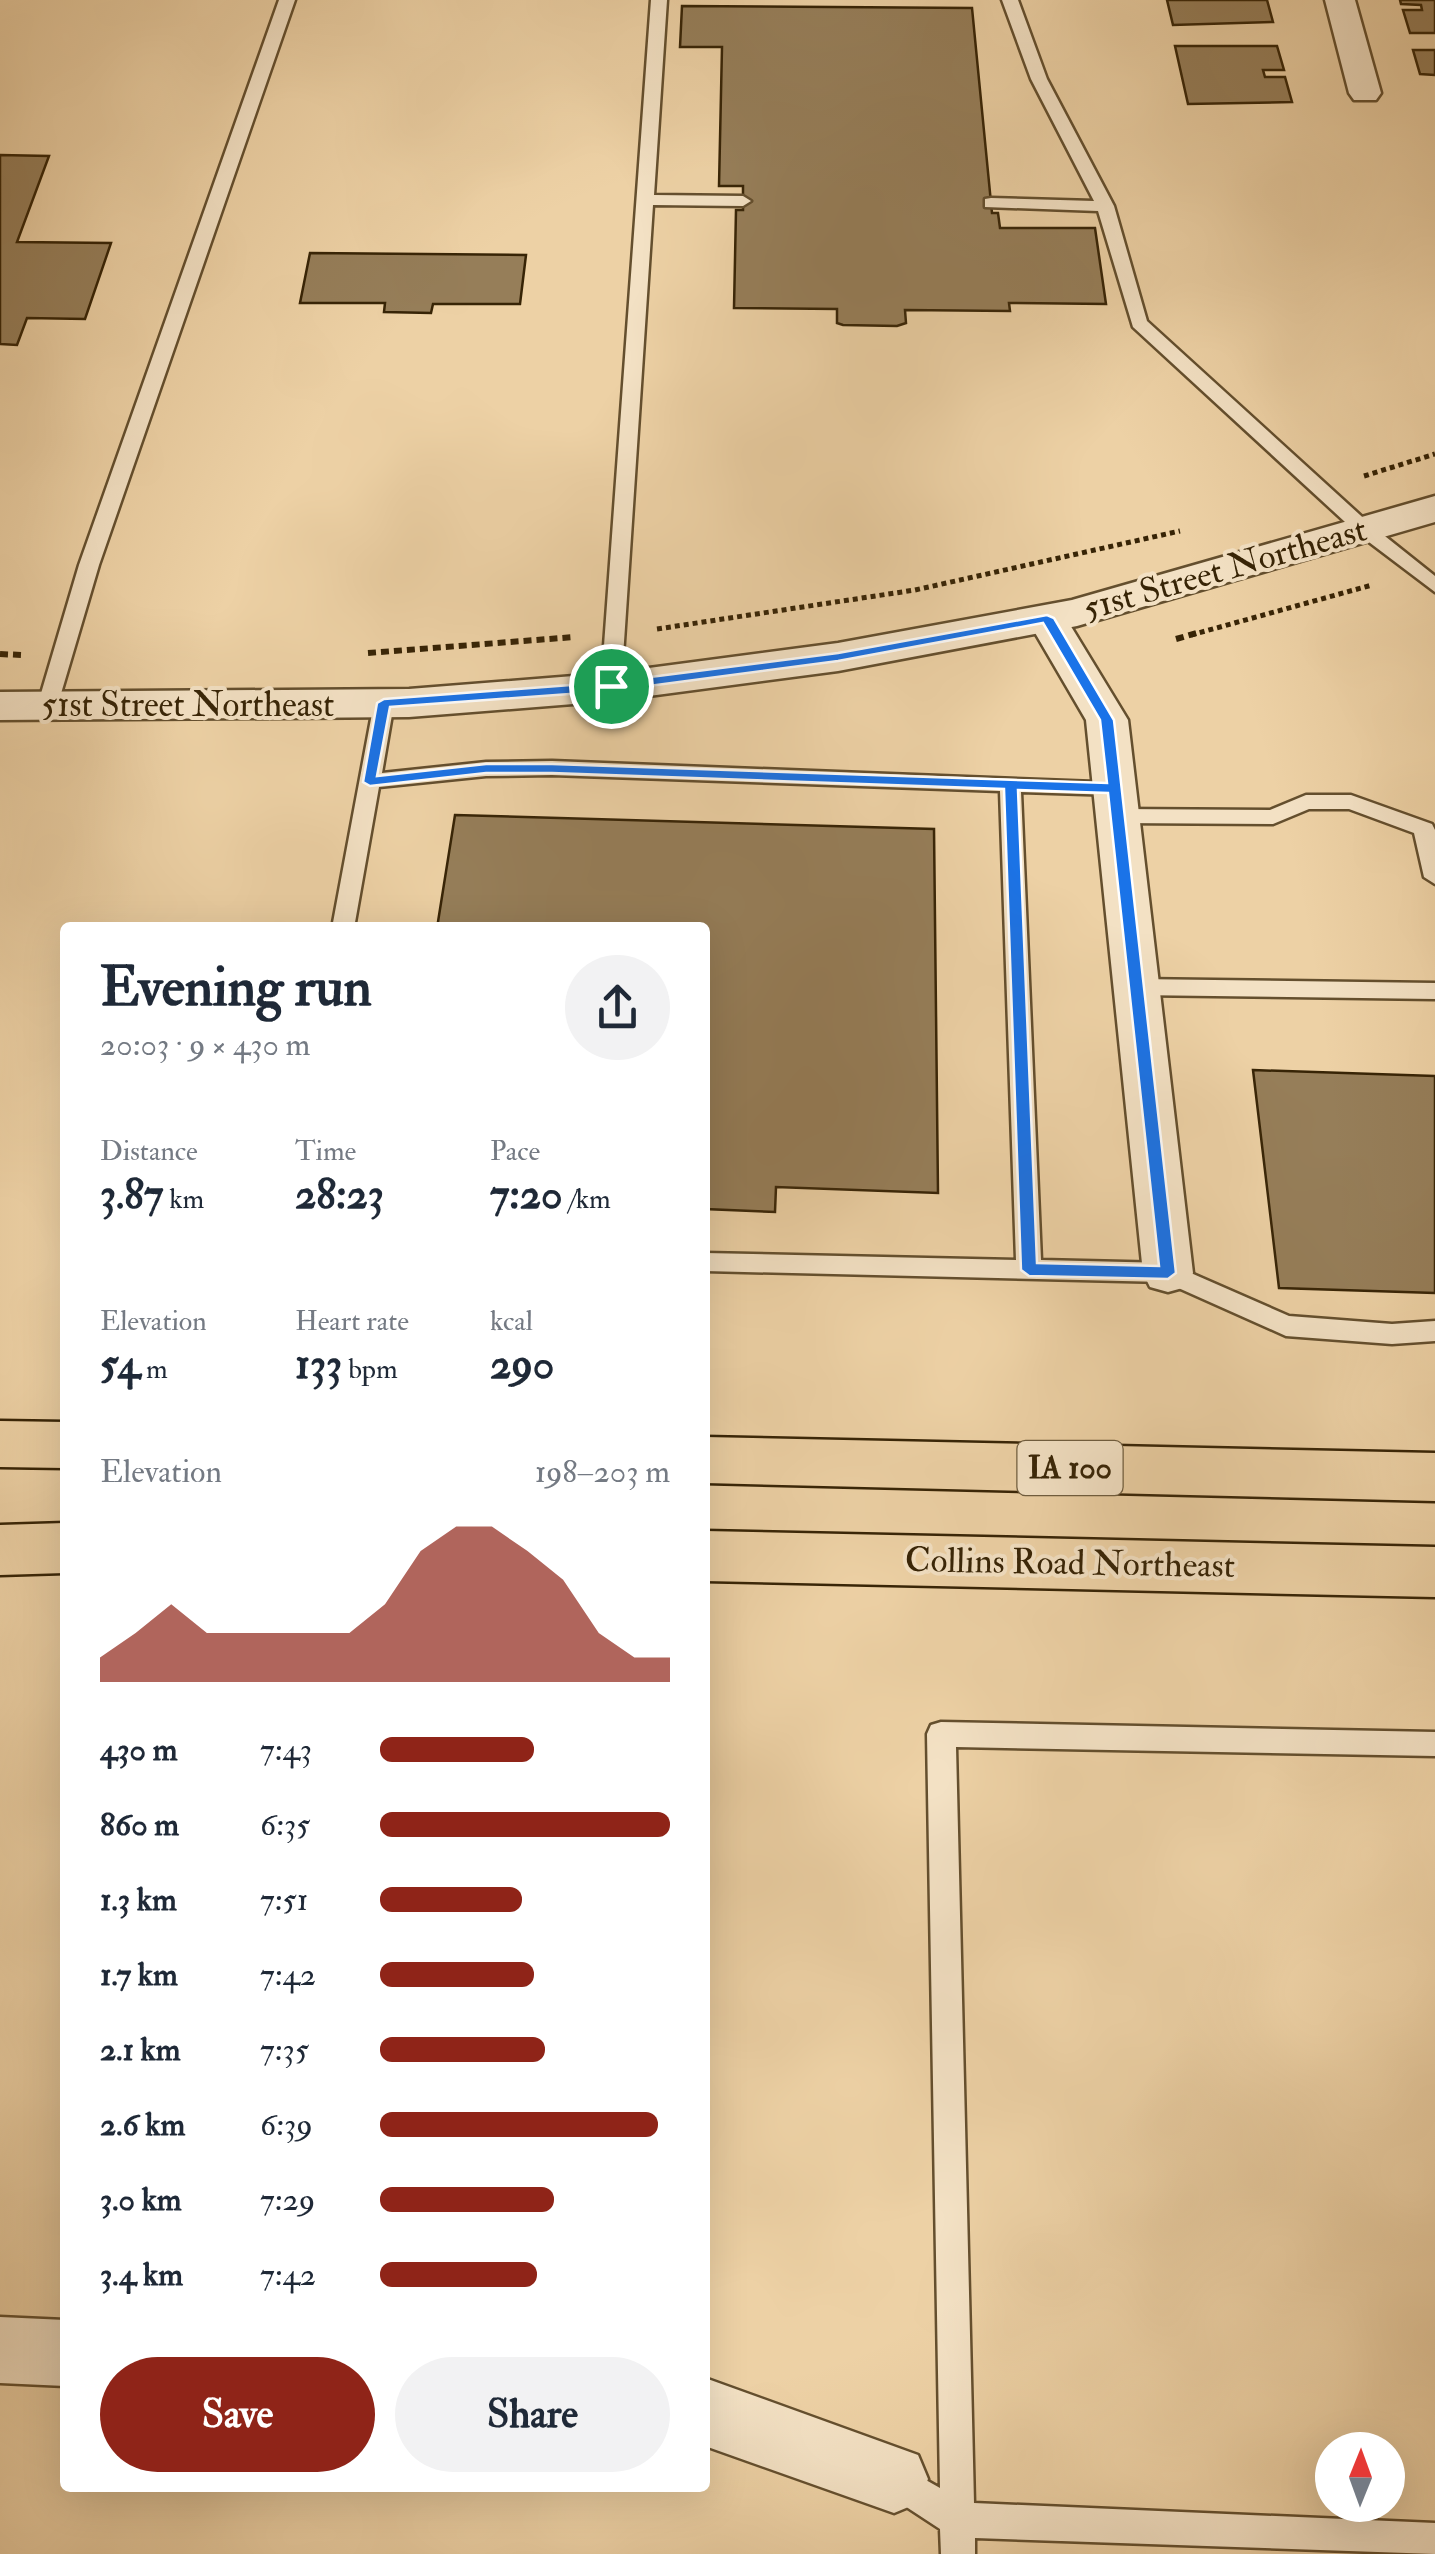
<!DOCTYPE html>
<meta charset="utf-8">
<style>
:root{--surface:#fff;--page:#f2f2f3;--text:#1f2937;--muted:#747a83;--accent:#8f2418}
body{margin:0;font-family:"IM FELL Double Pica",serif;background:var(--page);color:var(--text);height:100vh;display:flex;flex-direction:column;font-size:38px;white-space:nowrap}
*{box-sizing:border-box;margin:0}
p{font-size:32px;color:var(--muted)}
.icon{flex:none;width:55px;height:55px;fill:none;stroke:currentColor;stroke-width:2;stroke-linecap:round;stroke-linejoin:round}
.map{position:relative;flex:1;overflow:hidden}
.details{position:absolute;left:60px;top:922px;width:650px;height:1570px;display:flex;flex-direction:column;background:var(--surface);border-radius:10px;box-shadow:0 10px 40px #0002}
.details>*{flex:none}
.needle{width:65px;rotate:1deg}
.buttons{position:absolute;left:1315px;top:2432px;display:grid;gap:20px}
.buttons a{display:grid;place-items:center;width:90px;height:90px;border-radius:50%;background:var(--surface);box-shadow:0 10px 40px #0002;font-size:50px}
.pin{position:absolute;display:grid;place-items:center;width:85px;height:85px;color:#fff;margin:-42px;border:5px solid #fff;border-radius:50%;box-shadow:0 2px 10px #0007}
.round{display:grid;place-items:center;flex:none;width:105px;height:105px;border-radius:52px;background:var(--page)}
.overview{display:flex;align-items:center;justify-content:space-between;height:170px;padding:0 40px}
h1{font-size:55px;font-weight:700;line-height:75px}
.metrics{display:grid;grid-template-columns:repeat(3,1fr);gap:15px;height:170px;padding:10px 40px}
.metrics div{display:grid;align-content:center}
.metrics b{font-size:42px;font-weight:700}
.metrics small{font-size:28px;font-weight:400}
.metrics p{font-size:28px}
.chart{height:280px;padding:20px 40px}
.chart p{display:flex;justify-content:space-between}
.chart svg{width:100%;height:180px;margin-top:10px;fill:var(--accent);opacity:.7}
.button{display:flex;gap:20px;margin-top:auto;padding:20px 40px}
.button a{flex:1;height:115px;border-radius:60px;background:var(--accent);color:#fff;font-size:40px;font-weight:700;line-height:115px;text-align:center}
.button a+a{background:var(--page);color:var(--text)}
ul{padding:0 40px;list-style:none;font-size:32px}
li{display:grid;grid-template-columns:160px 120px 1fr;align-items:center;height:75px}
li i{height:25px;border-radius:12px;background:var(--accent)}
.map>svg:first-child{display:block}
.building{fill:#967e59;stroke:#372406;stroke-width:2.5}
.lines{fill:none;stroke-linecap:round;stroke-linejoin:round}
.service-casing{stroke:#644f2e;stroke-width:5}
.minor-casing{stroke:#644f2e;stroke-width:5}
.tertiary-casing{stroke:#644f2e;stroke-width:5}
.motorway-casing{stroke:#372406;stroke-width:5}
.path-far1{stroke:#372406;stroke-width:5;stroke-dasharray:5 4;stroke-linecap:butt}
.path{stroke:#372406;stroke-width:6;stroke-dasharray:8 5;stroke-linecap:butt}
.service{fill:#f3e1c4;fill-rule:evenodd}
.minor{fill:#f3e1c4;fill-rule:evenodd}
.tertiary{fill:#f3e1c4;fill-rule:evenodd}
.motorway{fill:#edd1a5;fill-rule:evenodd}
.route{fill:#1a73e8;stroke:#fff;stroke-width:2.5;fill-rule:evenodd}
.labels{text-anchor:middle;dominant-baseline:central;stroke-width:8;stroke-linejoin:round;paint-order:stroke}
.shield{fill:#f3e1c4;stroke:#6f5d3f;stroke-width:2.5}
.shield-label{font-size:32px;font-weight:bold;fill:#372406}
.street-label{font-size:35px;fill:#372406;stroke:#f3e1c4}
</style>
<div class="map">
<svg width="1435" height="2554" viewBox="0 0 1435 2554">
<rect width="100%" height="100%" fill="#edd1a5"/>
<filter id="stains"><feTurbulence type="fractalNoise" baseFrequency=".002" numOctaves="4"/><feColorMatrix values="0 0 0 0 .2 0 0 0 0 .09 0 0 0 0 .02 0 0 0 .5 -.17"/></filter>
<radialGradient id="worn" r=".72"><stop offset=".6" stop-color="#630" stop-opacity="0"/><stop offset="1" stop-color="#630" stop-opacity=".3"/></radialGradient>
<path class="building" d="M 1167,0 L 1267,0 L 1273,22 L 1173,25 Z
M 1400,0 L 1435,0 L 1435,33 L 1410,33 L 1403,10 L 1422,10 L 1421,5 L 1401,4 Z
M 682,6 L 972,8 L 992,213 L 998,213 L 1000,228 L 1095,228 L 1106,304 L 1009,303 L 1010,311 L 905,310 L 906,323 L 897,326 L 843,325 L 837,323 L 837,309 L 734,308 L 736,210 L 743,210 L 743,186 L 719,186 L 722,47 L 680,47 Z
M 1175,46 L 1277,46 L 1284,70 L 1263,70 L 1265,77 L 1285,77 L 1292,102 L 1188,104 Z
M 1413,50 L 1435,50 L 1435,75 L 1420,74 Z
M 0,155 L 49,156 L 17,242 L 111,243 L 85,319 L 27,318 L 17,345 L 0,344 Z
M 310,253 L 526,255 L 520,304 L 433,304 L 431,313 L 384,312 L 385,303 L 300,303 Z
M 455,815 L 934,829 L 938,1193 L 776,1187 L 775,1212 L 705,1209 L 705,928 L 437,928 Z
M 1253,1070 L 1435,1076 L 1435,1293 L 1279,1288 Z"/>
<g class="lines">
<g class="service-casing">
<path id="service" d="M 279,0 L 295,0 L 99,565 L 57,707 L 54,712 L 40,712 L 37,707 L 79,565 Z
M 651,0 L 667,0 L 654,195 L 743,196 L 751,201 L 743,206 L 653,205 L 621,687 L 611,693 L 601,687 Z
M 1002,0 L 1018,0 L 1047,79 L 1114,206 L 1147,321 L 1371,525 L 1435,576 L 1435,592 L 1357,533 L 1133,327 L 1098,211 L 985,207 L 985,199 L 991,198 L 1094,201 L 1031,79 Z
M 384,696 L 394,703 L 382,773 L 486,762 L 552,761 L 1123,783 L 1126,788 L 1123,793 L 1115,795 L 1021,792 L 1041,1260 L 1168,1263 L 1289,1316 L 1392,1324 L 1435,1321 L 1435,1341 L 1392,1344 L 1286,1336 L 1165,1282 L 705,1271 L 705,1253 L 1016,1260 L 1000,791 L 552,775 L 486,776 L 379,787 L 354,928 L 332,928 L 374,703 Z
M 1306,795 L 1351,795 L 1432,824 L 1435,830 L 1435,884 L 1424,877 L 1414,833 L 1349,809 L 1309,809 L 1273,824 L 1118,823 L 1107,816 L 1118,809 L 1270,810 Z
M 1136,979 L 1435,983 L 1435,999 L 1136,995 L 1125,987 Z
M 941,1722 L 1435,1732 L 1435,1756 L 956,1747 L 974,2503 L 1435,2523 L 1435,2554 L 975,2538 L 975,2554 L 941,2554 L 940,2529 L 882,2491 L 877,2479 L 882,2467 L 894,2462 L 940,2488 L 927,1734 L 931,1725 Z"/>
</g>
<g class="minor-casing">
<path id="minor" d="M 1325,0 L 1355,0 L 1381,93 L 1376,100 L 1354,100 L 1349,93 Z
M 1047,607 L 1061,610 L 1128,720 L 1193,1273 L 1186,1287 L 1168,1292 L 1150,1287 L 1143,1273 L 1086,720 L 1027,619 L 1033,610 Z
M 0,2317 L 65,2320 L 65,2386 L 0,2383 Z
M 705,2378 L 918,2455 L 928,2479 L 918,2503 L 894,2513 L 705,2446 Z"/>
</g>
<g class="tertiary-casing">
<path id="tertiary" d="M 1435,496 L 1435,522 L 1077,626 L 838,671 L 611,701 L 409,717 L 0,720 L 0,692 L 409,689 L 611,673 L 838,643 L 1072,600 Z"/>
</g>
<g class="motorway-casing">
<path id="motorway" d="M 0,1421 L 65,1422 L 65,1468 L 0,1467 Z
M 705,1437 L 1435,1453 L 1435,1501 L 705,1483 Z
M 65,1523 L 65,1573 L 0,1575 L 0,1525 Z
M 705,1531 L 1435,1547 L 1435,1597 L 705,1581 Z"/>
</g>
<path class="path-far1" d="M 1364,476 L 1435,454
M 657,629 L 915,590 L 1180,531
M 1191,635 L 1372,585"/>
<path class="path" d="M 1176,639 L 1200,632
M 368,653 L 575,637
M 0,654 L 21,655"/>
<use href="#service" class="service"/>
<use href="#minor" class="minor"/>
<use href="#tertiary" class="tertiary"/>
<use href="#motorway" class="motorway"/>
</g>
<path class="route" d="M 1047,615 L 1054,618 L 1114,720 L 1176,1273 L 1168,1279 L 1029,1276 L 1021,1270 L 1004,789 L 552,773 L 486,773 L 370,786 L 363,782 L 377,703 L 384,699 L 611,682 L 838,653 ZM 1043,623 L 1100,720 L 1107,783 L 552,764 L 486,764 L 377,776 L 390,707 L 611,691 L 838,661 ZM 1018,790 L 1108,793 L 1159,1266 L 1037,1263 Z"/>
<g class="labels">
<rect class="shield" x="1017.5" y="1441" width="105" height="54" rx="8"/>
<g class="shield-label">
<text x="1070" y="1468">IA 100</text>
</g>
<g class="street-label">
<text transform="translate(1225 569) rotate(-16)">51st Street Northeast</text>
<text x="188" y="705">51st Street Northeast</text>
<text transform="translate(1070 1563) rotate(1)">Collins Road Northeast</text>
</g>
</g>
<rect width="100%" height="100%" filter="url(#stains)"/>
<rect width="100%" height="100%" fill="url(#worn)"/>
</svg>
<div class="buttons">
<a><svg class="needle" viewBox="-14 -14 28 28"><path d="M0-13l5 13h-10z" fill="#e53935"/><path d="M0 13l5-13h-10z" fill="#747a83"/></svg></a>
</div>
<div class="pin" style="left:611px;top:686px;background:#1e9e55"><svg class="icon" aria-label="arrive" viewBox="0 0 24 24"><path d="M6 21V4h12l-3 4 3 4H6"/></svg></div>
<section class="details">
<div class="overview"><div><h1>Evening run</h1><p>20:03 · 9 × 430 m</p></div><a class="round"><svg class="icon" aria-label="share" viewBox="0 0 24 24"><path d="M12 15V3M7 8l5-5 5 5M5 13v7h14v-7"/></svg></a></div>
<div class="metrics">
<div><p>Distance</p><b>3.87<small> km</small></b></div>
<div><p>Time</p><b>28:23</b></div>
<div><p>Pace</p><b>7:20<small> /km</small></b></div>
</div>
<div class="metrics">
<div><p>Elevation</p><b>54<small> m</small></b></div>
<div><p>Heart rate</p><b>133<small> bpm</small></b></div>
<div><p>kcal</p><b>290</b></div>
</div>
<div class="chart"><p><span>Elevation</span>198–203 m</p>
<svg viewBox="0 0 160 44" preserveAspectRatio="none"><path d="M0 44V38L10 32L20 25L30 32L40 32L50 32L60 32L70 32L80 25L90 12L100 6L110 6L120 12L130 19L140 32L150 38L160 38V44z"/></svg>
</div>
<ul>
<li><b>430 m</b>7:43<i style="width:53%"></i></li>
<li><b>860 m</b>6:35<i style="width:100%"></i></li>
<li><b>1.3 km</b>7:51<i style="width:49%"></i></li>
<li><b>1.7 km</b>7:42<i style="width:53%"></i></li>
<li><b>2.1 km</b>7:35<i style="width:57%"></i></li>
<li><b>2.6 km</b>6:39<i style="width:96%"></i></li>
<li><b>3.0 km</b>7:29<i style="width:60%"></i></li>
<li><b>3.4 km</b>7:42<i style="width:54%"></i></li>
</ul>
<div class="button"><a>Save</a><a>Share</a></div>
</section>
</div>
